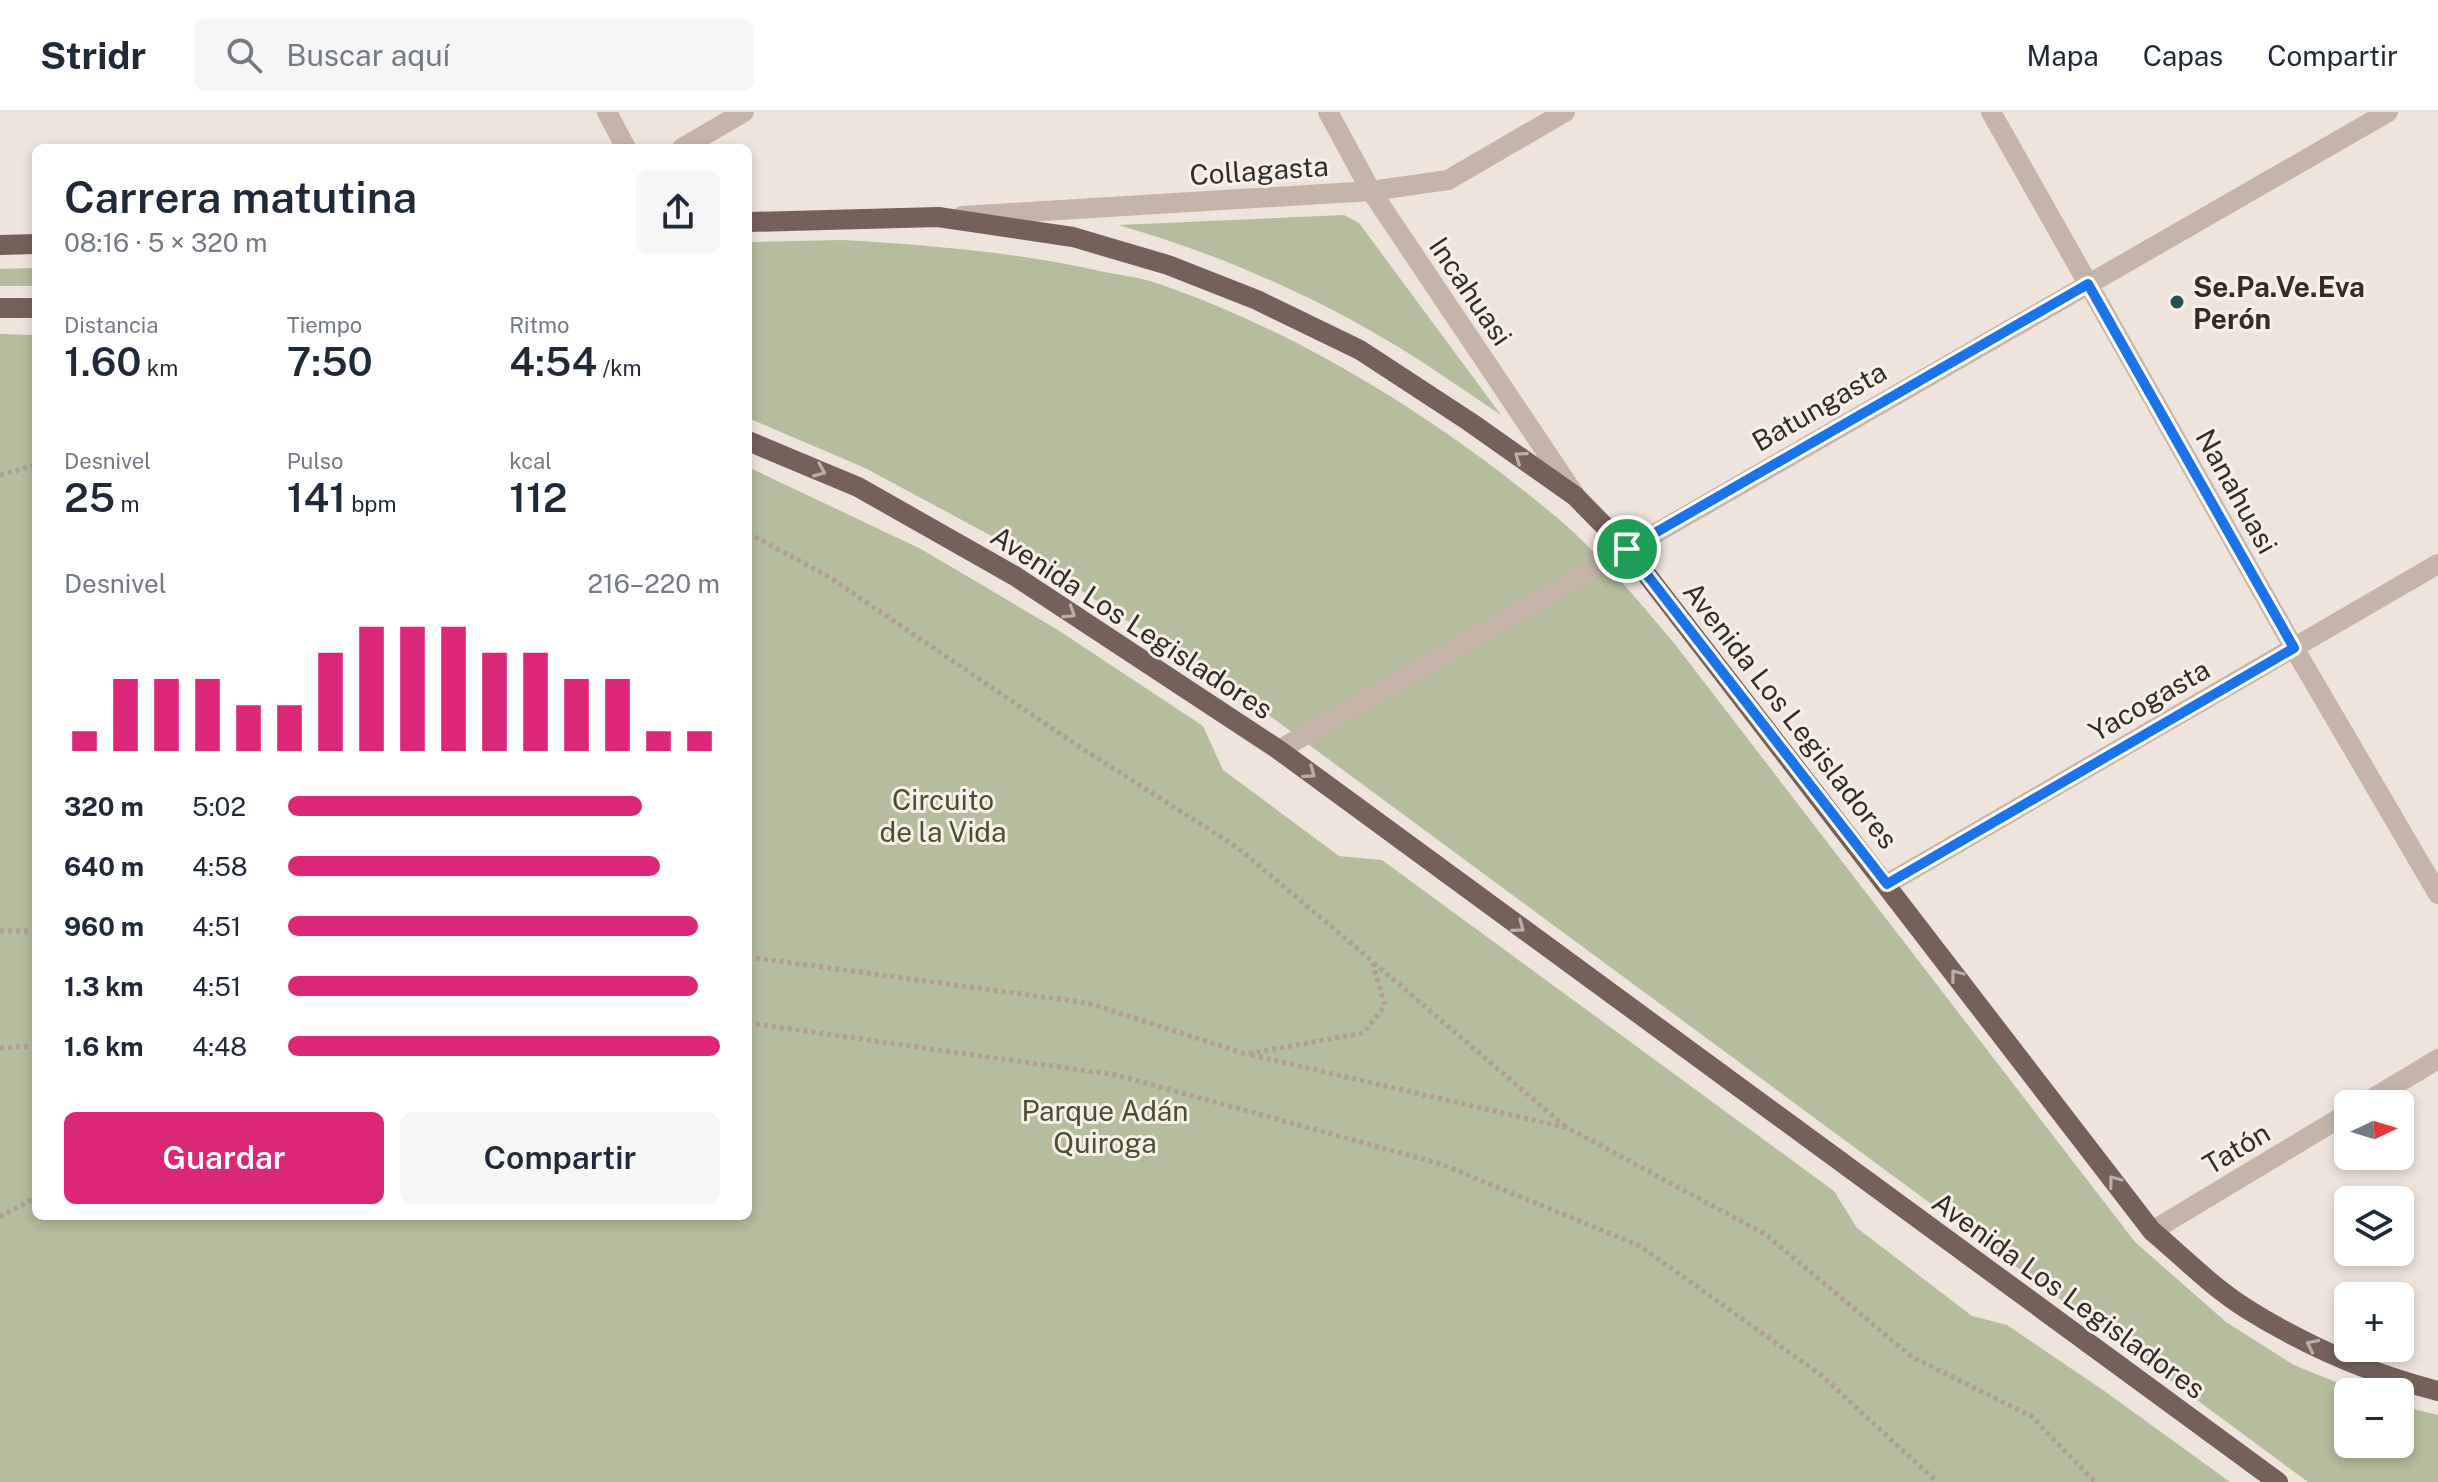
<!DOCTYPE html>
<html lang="es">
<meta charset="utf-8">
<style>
:root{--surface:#fff;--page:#f6f6f7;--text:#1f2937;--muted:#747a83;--line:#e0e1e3;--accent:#db2777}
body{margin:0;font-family:"Public Sans",sans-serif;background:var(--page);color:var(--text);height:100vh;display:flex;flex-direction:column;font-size:30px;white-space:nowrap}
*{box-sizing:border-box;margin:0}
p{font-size:26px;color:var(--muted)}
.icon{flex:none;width:44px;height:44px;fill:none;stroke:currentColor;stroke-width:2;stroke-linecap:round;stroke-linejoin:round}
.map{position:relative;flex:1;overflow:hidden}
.side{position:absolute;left:32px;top:32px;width:720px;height:1076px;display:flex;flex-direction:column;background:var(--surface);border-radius:12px;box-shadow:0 4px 12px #0003}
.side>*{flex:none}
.needle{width:52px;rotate:86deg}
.buttons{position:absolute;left:2334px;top:978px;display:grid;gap:16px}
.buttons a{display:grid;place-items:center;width:80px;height:80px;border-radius:12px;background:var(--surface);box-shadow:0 4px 12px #0003;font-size:40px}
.pin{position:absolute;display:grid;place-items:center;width:68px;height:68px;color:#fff;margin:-34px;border:4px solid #fff;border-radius:50%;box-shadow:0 2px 8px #0007}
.round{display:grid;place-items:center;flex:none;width:84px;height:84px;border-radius:12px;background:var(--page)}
.head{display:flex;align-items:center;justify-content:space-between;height:136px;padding:0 32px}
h1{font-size:44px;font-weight:600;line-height:60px}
.metrics{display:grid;grid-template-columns:repeat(3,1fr);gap:12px;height:136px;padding:8px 32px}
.metrics div{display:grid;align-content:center}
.metrics b{font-size:40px;font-weight:600}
.metrics small{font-size:22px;font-weight:400}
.metrics p{font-size:22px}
.chart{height:224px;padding:16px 32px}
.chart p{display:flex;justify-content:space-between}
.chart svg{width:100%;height:144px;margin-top:8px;stroke:var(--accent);stroke-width:6}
.button{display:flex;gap:16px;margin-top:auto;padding:16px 32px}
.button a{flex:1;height:92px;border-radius:12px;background:var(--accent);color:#fff;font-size:32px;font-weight:600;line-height:92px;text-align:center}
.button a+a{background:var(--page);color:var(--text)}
ul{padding:0 32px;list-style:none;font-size:26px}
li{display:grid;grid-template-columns:128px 96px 1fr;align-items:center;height:60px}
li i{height:20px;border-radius:10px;background:var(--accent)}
header{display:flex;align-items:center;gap:48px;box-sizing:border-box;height:112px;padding:0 40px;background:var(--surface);border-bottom:2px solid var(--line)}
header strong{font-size:38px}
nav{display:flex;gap:44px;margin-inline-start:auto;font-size:28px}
.search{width:560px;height:72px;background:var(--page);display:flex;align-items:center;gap:20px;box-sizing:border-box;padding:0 28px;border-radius:12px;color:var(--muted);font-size:30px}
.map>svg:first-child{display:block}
.green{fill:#b5bd9d}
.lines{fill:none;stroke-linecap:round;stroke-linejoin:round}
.path{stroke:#b29e93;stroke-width:5;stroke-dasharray:4 4;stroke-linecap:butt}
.minor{stroke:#c6b4a9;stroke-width:20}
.major{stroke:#75615a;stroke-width:20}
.oneway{stroke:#bdafa8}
.route-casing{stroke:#fff;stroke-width:16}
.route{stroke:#1a73e8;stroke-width:10}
.poi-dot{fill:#215251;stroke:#f8efe8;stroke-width:3}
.labels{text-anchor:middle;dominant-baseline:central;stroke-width:6;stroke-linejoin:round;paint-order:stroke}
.street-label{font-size:28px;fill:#342b28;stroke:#f8efe8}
.poi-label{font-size:28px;font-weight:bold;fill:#342b28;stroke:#f8efe8;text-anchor:start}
.park-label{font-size:28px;fill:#47502e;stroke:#f8efe8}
</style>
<header>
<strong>Stridr</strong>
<div class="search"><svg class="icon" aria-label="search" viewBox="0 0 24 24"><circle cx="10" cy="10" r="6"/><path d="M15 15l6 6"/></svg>Buscar aquí</div>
<nav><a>Mapa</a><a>Capas</a><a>Compartir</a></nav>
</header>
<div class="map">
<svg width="2438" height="1370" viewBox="0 0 2438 1370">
<rect width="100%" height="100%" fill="#efe4dc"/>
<path class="green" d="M 1344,103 L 1359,111 L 1501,303 C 1462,277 1423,249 1383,226 C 1301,178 1210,139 1118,113 Z
M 842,128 C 928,133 1015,140 1100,159 C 1119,163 1140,165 1159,172 C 1299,220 1435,305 1549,399 C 1595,436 1636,486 1674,531 L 2135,1130 L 2226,1210 L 2294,1253 L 2360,1280 L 2348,1280 L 2348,1332 L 2400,1332 L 2400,1294 L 2438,1303 L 2438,1370 L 2308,1370 L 1251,590 L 1027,443 L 865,356 L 748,306 L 748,130 Z
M 36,156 L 36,174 L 0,174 L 0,157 Z
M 0,222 L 36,223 L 36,1104 L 748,1104 L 748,355 L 921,437 L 1058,518 L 1203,614 L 1223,658 L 1339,744 L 1382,748 L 1834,1079 L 1857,1116 L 1972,1204 L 2007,1213 L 2103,1278 L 2230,1370 L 0,1370 Z"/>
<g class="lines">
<path class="path" d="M 0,363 L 36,353
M 748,421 L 829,465 L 1075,632 L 1238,736 L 1372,849 L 1385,894 L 1363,921 L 1246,942 L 1088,891 L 748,845
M 0,819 L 36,819
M 1374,851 L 1567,1016
M 748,911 L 1116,963 L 1441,1052 L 1640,1134 L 1821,1263 L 1937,1370
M 0,936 L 36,934
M 1251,943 L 1568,1016 L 1765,1122 L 1912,1245 L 2031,1304 L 2095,1370
M 0,1105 L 36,1085"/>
<path class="minor" d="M 607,0 L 626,36
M 1328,0 L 1371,79 L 1575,383
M 1991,0 L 2294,536 L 2438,782
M 682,36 L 744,0
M 962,104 L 1371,79 L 1448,68 L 1565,0
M 1279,638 L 2388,0
M 1887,772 L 2438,452
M 2363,992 L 2438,947
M 2152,1119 L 2348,1001"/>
<path class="major" d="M 748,110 L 938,105 L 1073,125 L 1168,153 L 1257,188 L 1360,238 L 1470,310 L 1575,384 L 1627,437 L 2152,1119 C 2183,1145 2213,1176 2247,1197 C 2306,1234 2371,1262 2438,1279
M 0,133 L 36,132
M 0,196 L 36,196
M 748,329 L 858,375 L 1015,464 L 1279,638 L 2278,1370"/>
</g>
<defs><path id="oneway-chevron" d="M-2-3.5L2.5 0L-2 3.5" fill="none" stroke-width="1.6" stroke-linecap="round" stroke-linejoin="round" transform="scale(2)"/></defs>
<g class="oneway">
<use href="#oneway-chevron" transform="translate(1520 345) rotate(-145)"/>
<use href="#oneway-chevron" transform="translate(820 359) rotate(23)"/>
<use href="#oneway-chevron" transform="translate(1070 501) rotate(33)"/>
<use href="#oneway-chevron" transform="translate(1310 661) rotate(36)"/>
<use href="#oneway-chevron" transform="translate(1519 815) rotate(36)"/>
<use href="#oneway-chevron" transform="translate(1956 863) rotate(-127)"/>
<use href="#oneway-chevron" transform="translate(2114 1069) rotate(-127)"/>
<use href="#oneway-chevron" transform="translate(2312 1233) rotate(-154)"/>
</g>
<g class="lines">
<g class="route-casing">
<path id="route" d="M 2088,172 L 2294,536 L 1887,772 L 1627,437 Z"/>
</g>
<use href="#route" class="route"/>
</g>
<circle class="poi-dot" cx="2177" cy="190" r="8"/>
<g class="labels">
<g class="street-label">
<text transform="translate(1259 58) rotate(-4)">Collagasta</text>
<text transform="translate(1471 179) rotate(56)">Incahuasi</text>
<text transform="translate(1819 294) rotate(-30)">Batungasta</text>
<text transform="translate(2237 379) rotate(61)">Nanahuasi</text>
<text transform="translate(1132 510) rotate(33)">Avenida Los Legisladores</text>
<text transform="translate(2149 588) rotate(-30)">Yacogasta</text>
<text transform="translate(1791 603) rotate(52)">Avenida Los Legisladores</text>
<text transform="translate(2236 1036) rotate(-31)">Tatón</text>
<text transform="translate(2069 1183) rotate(36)">Avenida Los Legisladores</text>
</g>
<g class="poi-label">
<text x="2193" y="174">Se.Pa.Ve.Eva<tspan x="2193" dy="32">Perón</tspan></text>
</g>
<g class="park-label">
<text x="943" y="687">Circuito<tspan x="943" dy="32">de la Vida</tspan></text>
<text x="1105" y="998">Parque Adán<tspan x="1105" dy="32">Quiroga</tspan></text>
</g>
</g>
</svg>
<div class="buttons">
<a><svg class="needle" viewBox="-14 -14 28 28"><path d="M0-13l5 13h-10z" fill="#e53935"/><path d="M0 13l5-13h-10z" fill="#747a83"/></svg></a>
<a><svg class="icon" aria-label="layers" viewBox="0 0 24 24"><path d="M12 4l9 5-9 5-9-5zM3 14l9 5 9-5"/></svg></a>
<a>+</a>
<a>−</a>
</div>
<div class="pin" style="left:1627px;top:437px;background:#1e9e55"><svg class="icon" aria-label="arrive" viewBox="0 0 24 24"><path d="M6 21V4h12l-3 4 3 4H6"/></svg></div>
<section class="side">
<div class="head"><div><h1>Carrera matutina</h1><p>08:16 · 5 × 320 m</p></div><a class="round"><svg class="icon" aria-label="share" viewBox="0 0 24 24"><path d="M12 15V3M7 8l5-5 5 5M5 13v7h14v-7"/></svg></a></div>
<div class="metrics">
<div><p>Distancia</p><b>1.60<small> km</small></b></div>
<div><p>Tiempo</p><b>7:50</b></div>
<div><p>Ritmo</p><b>4:54<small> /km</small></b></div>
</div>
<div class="metrics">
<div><p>Desnivel</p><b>25<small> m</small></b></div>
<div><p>Pulso</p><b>141<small> bpm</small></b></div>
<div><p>kcal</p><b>112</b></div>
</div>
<div class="chart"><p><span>Desnivel</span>216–220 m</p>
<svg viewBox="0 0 160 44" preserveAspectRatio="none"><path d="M5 44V38M15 44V22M25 44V22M35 44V22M45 44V30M55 44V30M65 44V14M75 44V6M85 44V6M95 44V6M105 44V14M115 44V14M125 44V22M135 44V22M145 44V38M155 44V38"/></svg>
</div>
<ul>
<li><b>320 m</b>5:02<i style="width:82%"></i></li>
<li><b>640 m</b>4:58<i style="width:86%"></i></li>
<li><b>960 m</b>4:51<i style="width:95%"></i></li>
<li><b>1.3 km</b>4:51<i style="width:95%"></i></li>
<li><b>1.6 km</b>4:48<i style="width:100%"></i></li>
</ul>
<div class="button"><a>Guardar</a><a>Compartir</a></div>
</section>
</div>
